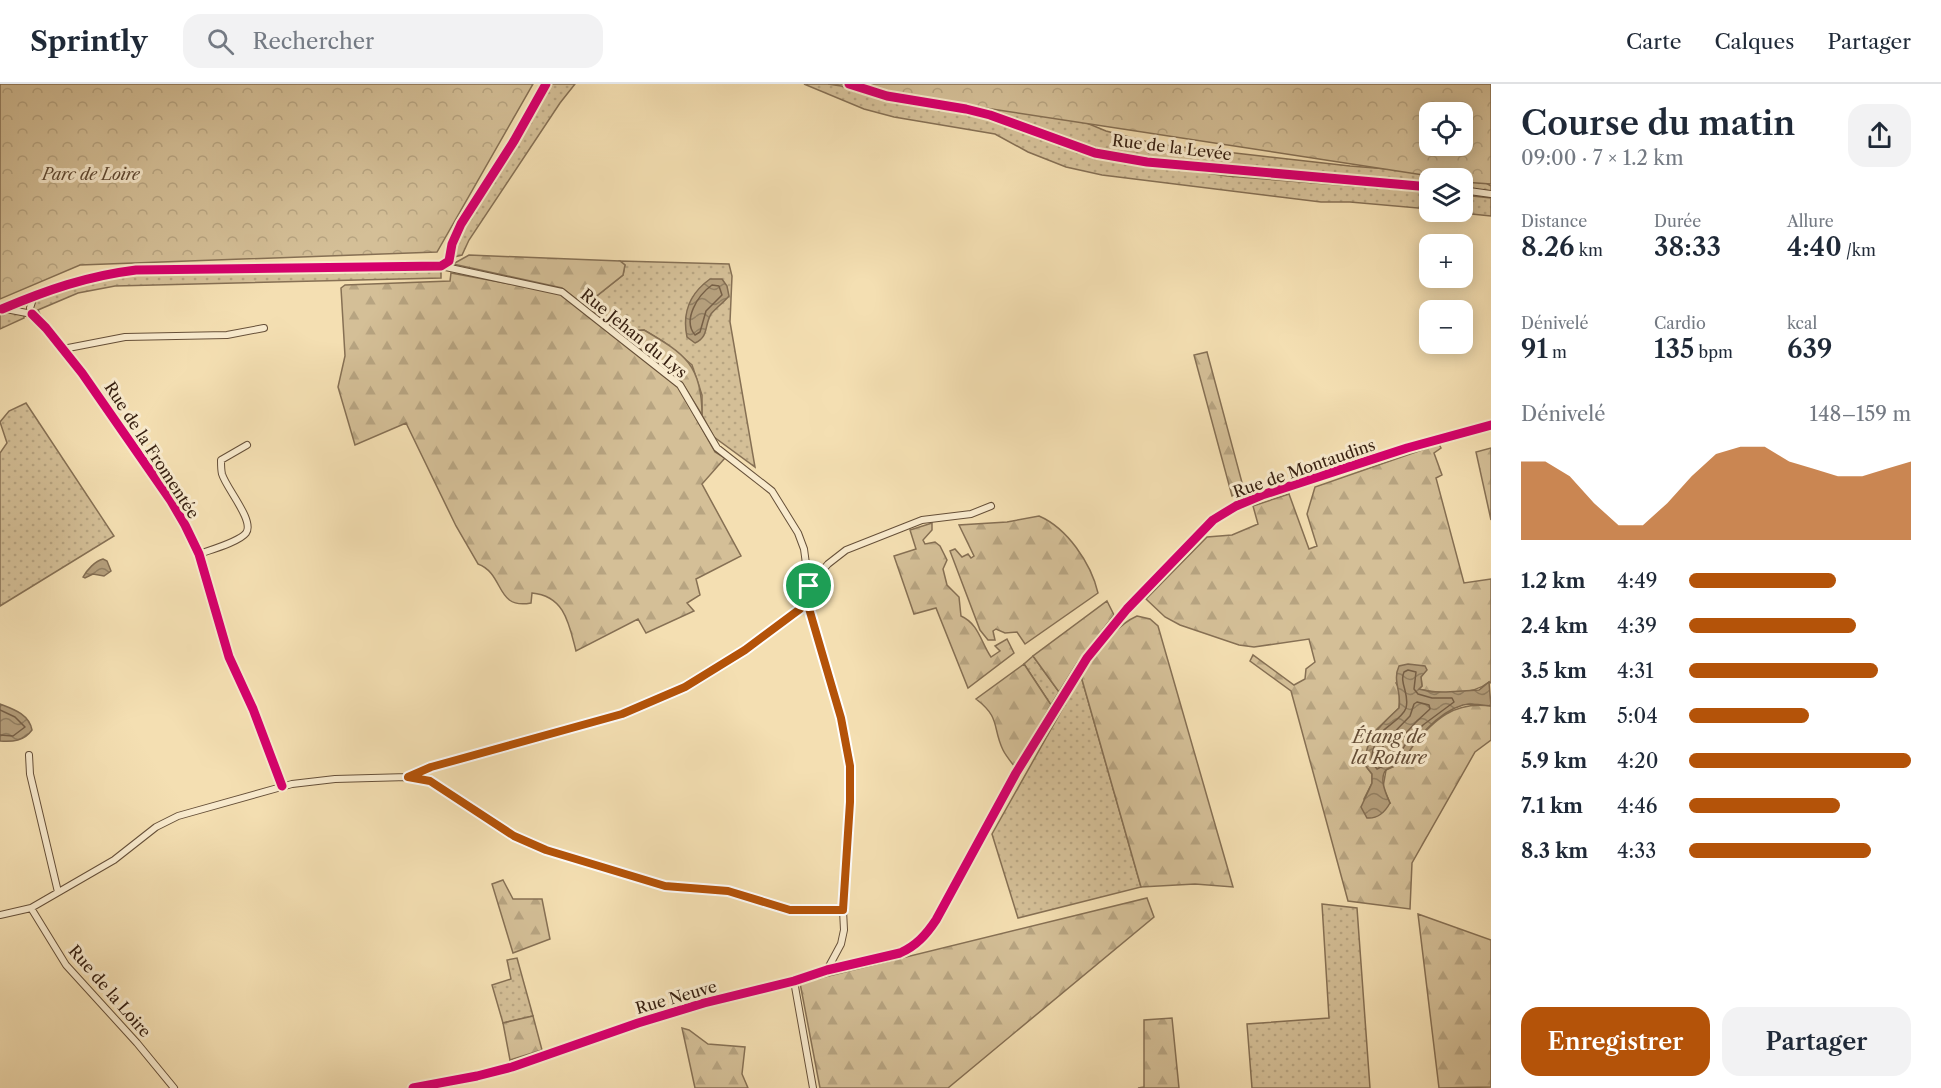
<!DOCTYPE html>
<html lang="fr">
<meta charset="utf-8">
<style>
:root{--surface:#fff;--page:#f2f2f3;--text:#1f2937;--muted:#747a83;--line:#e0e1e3;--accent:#b45309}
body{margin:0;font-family:"Libre Caslon Text",serif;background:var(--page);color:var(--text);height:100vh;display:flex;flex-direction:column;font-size:22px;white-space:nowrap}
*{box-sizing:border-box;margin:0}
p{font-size:20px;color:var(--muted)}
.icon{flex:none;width:33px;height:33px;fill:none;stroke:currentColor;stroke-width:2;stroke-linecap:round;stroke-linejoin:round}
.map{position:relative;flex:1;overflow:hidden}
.details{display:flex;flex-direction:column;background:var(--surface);width:450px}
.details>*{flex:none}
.buttons{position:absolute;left:1419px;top:18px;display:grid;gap:12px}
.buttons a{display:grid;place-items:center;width:54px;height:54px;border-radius:12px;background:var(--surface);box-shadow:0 3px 15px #0003;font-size:30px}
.pin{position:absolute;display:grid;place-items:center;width:51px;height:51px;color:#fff;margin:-26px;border:3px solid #fff;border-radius:50%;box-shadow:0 2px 6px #0007}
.round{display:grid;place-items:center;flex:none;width:63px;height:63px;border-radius:18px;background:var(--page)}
.summary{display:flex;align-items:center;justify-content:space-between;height:102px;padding:0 30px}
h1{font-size:33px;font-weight:600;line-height:45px}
.stats{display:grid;grid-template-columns:repeat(3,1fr);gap:9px;height:102px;padding:6px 30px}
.stats div{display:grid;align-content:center}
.stats b{font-size:26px;font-weight:600}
.stats small{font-size:16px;font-weight:400}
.stats p{font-size:16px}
.chart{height:168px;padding:12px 30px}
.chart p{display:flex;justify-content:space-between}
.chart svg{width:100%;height:108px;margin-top:6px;fill:var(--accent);opacity:.7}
.cta{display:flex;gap:12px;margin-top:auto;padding:12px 30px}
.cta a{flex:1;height:69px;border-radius:18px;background:var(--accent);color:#fff;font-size:24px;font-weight:600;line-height:69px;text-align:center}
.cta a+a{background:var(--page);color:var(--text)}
ul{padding:0 30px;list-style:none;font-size:20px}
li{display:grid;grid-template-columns:96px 72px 1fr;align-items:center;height:45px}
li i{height:15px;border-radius:8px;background:var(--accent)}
header{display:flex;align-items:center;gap:36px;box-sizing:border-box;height:84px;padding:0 30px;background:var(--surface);border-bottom:2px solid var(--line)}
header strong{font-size:28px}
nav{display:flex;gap:33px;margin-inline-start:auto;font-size:21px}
.search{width:420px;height:54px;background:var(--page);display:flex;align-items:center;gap:15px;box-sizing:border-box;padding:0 21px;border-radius:18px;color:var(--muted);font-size:22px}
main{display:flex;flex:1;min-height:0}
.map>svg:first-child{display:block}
.grass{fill:url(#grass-dots);stroke:#867054;stroke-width:1.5}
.forest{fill:url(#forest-firs);stroke:#867054;stroke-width:1.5}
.park{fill:url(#park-crowns);stroke:#867054;stroke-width:1.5;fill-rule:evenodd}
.water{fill:url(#water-waves);stroke:#826c51;stroke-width:1.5}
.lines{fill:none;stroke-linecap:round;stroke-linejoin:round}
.shore{stroke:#765f46;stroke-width:1.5}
.minor-casing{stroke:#665039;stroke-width:8}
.minor{stroke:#f8eacd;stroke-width:6}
.cycleway-casing{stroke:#f8eacd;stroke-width:13}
.cycleway{stroke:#d6006c;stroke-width:9}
.route-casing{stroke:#fff;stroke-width:12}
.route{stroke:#b45309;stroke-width:8}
.labels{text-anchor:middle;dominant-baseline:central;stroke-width:6;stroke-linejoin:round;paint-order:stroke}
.street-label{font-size:16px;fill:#372011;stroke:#f8eacd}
.park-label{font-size:16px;font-style:italic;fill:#5e4832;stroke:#f8eacd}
.water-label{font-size:18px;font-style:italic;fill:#634c36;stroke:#f8eacd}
</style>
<header>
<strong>Sprintly</strong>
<div class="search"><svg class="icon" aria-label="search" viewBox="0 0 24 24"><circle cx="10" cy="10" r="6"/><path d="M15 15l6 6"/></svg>Rechercher</div>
<nav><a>Carte</a><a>Calques</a><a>Partager</a></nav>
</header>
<main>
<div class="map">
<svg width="1491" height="1004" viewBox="0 0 1491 1004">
<defs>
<pattern id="grass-dots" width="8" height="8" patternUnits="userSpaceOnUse" patternTransform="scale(1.5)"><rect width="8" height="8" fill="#d4bf97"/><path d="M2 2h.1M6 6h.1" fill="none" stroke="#b7a481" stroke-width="1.8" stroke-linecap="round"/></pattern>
<pattern id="forest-firs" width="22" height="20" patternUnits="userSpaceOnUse" patternTransform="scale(1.5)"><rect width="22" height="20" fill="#d4bf97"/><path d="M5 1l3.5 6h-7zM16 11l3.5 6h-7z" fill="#b7a481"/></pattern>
<pattern id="park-crowns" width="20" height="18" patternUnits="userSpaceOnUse" patternTransform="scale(1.5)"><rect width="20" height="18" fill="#d4bf97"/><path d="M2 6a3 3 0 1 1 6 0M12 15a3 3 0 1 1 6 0" fill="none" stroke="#b7a481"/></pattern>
<pattern id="water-waves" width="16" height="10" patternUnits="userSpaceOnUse" patternTransform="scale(1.5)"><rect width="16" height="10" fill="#b49e7b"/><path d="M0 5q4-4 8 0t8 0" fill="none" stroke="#938063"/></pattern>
</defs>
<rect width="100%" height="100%" fill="#f4dfb2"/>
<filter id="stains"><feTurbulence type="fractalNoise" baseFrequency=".00333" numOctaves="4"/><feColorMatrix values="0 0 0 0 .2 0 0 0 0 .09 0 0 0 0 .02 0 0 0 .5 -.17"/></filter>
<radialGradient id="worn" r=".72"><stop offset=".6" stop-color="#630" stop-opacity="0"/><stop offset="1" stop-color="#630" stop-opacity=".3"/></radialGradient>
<path class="grass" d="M 549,0 L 575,0 L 560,19 L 469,156 L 462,171 L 454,173 L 454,166 L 461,146 L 540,19 Z
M 804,0 L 839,0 L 853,7 L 887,16 L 984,34 L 1090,70 L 1111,75 L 1227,92 L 1429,108 L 1429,125 L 1350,118 L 1321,118 L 1102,91 L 1066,83 L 1028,68 L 995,50 L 894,33 L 864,25 Z
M 919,0 L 1077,35 L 1106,47 L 1156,60 L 1350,82 L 1438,89 L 1467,87 L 1491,102 L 1491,107 L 1463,104 L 1462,94 L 1430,94 L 1429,100 L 1146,76 L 1084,63 L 993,29 L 886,10 Z
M 1463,111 L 1491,114 L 1491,132 L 1452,128 L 1462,128 Z
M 620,177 L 729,180 L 732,192 L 730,238 L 755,383 L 714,353 L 702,331 L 702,311 L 692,281 L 664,258 L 644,246 L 617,248 L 612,245 L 593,215 L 623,191 L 625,181 Z
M 441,184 L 441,194 L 115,202 L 78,209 L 38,226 L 44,238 L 32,226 L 35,214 L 100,192 L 137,188 Z
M 3,227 L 24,230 L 24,234 L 0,245 L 0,229 Z
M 26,319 L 114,452 L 0,522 L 0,369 L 7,359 L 0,338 L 9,327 Z
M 1033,572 L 1059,608 L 1051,621 L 1024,580 Z
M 1081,592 L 1141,803 L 1018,834 L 992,750 Z
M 1322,820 L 1357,824 L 1370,1004 L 1252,1004 L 1247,940 L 1329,934 Z
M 517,874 L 533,932 L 503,939 L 492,901 L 511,895 L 507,876 Z"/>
<path class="forest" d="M 469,171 L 620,177 L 625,181 L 623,191 L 593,215 L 612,245 L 562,204 L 453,180 Z
M 451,189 L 559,209 L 674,298 L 679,304 L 715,368 L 725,374 L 702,400 L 741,472 L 696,495 L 700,511 L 687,519 L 694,527 L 646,549 L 638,535 L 576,567 C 569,540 565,512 532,509 L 531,519 C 495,526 505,490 478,480 L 456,442 L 406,339 L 355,361 L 338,303 L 345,272 L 341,204 L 345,201 L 450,197 Z
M 644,246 C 685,270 702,281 702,331 L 683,300 L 617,248 Z
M 1207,268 L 1244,406 L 1232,412 L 1194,271 Z
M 1439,360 L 1441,364 L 1434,369 L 1442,391 L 1436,394 L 1464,499 L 1491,495 L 1491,599 L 1489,598 C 1472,612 1441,610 1419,605 L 1422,602 L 1421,593 L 1396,599 L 1400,606 L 1399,624 L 1377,645 L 1370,656 L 1365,681 L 1372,690 L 1372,699 L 1364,715 L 1390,719 L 1383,703 L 1386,686 C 1406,678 1400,676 1412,662 C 1435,635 1454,617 1491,622 L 1491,656 L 1475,668 L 1412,779 L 1410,825 L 1348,817 L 1291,607 L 1250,577 L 1253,571 L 1294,601 L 1305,595 L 1306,585 L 1315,578 L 1309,555 L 1254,563 L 1239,561 L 1180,541 L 1165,533 L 1146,515 L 1207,453 L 1232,451 L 1258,440 L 1253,422 L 1289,410 L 1309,465 L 1317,462 L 1307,430 L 1315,403 Z
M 1491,364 L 1491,436 L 1476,368 Z
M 1039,432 C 1067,444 1091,479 1098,509 L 1025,560 L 1017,548 L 1005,549 L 996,545 L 993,547 L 995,556 L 988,556 L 980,546 L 950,467 L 955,465 L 962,473 L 968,470 L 971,474 L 974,472 L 959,441 L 1007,438 Z
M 932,439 L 932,446 L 923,456 L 925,460 L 935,458 L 940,462 L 947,476 L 943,485 L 947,501 L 959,513 L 961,532 C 979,540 981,559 991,573 L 1000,567 L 995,562 L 1007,555 L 1014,569 L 968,604 L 936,524 L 914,530 L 894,472 L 916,465 L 910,446 Z
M 1107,517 L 1114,531 L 1077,579 L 1059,608 L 1033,572 Z
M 1137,532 L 1150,535 L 1158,542 L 1233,803 L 1195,800 L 1141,803 L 1081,592 C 1097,571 1112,543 1137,532 Z
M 1024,580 L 1051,621 L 1015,683 C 1011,678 1006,672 1003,666 C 992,643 1001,634 976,615 Z
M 503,796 L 513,815 L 542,815 L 550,855 L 513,869 L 492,800 Z
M 1147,814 L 1154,833 L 948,1004 L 820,1004 L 800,899 Z
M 1418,830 L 1491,856 L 1491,1003 L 1439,1004 Z
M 533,932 L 542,966 L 510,976 L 503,939 Z
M 1172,934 L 1179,1004 L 1138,1004 L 1144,1003 L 1144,936 Z
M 682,944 L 689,946 L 708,960 L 745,963 L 742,990 L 748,1004 L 695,1004 Z"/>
<path class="park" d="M 0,0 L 533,0 L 437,168 L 80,181 L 0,215 Z
M 828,0 L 1491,0 L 1491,100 L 1463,98 L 1462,94 L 1443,94 ZM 1430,28 L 1462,28 L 1462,62 L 1430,62 Z"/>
<path class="water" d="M 710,195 L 722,195 L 727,202 L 729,212 C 724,218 715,225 711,230 C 704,242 709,253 695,259 L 687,253 C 682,229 689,210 710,195 Z
M 103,475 L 107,477 L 111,487 L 104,492 L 93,490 L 85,494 L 83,493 C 87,486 95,477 103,475 Z
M 1408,580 L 1425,582 L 1427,586 L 1421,593 L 1422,602 L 1419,605 L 1432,608 L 1446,608 L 1479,606 L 1489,598 L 1491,622 C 1482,621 1472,619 1463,621 C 1436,629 1414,657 1402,680 C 1398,681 1391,683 1387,685 C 1378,693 1386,710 1390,719 C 1385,728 1378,735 1367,734 L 1361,723 L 1372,699 L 1372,690 L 1365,681 C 1364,655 1382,640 1399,624 C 1402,608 1392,597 1399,582 Z
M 0,620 C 13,625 29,630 32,646 C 24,657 13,658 0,657 Z"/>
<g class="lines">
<path class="shore" d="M 712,201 L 719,202 L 722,211 L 706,227 L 700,248 L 695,251 C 682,236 698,211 712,201 Z
M 1408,586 L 1416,588 L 1414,605 L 1418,610 L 1432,614 L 1452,614 L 1454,618 L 1423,641 L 1405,661 L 1397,675 L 1377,685 L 1371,677 C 1372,667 1376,655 1383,647 C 1390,640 1403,633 1406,624 C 1410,610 1399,599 1404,588 Z
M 1417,618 L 1429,621 L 1430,625 C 1415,638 1402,651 1392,669 L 1383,671 L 1383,660 L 1410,632 L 1414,620 Z
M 0,626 L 15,633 L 25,643 L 13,652 L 0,651"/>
<g class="minor-casing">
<path id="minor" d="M 849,0 L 887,12 L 966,25 L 990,31 L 1095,69 L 1147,78 L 1430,103
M 1462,106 L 1491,110
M 441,182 L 562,208 L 680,301 L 717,364 L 772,407 L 798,449 L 804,465 L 809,502 L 808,521 L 841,634 L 850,682 L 850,718 L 843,826 L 844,846 L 841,860 L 827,886
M 6,225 L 32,230 L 46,244 L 103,317 L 171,417 L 199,470 L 229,573 L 253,625 L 282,702
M 0,226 C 45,207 88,192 136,186 L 441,182 L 449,177 L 452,160 L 461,140 L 514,57 L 546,0
M 32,230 L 30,224 L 34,212
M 63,265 L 125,253 L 227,251 L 264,244
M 199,470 C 210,466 239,458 246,449 C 255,437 226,404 222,390 C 221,386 221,381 221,376 L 247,361
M 29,671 L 30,690 L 58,808
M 408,693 L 431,683 L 622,630 L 657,616 L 685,603 L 745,566 L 800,525 L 809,502 L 828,480 L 846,466 L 922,436 L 971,430 L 991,422
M 31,824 L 66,881 L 137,959 L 174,1004
M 0,831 L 31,824 L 114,776 L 156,743 L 178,732 L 292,700 L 335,695 L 408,693 L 430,697 L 515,752 L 546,766 L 665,802 L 728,807 L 790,826 L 843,826
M 794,897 L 813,1004
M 413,1004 L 477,992 L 512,983 L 638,939 L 704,919 L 794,897 L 827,886 L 900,869 C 916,862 926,851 936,836 L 1016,689 L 1087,574 L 1127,525 L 1213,436 L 1236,422 L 1262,411 L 1407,364 L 1491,341"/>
</g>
<use href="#minor" class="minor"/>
<g class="cycleway-casing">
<path id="cycleway" d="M 849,0 L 887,12 L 966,25 L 990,31 L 1095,69 L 1147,78 L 1430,103
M 2,225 C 47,206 87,192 136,186 L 441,182 L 449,177 L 452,160 L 461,140 L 514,57 L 546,0
M 32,230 L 46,244 L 82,289 L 171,417 L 185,441 L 199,470 L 229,573 L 253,625 L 282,702
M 413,1004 L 477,992 L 512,983 L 638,939 L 704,919 L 794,897 L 827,886 L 900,869 C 916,862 926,851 936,836 L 1016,689 L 1087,574 L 1127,525 L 1213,436 L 1236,422 L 1262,411 L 1407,364 L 1491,341"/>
</g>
<use href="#cycleway" class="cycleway"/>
</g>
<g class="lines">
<g class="route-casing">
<path id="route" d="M 809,502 L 808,521 L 841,634 L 850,682 L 850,718 L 843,826 L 790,826 L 728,807 L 665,802 L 546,766 L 514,752 L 430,697 L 408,693 L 431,683 L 622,630 L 685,603 L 745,566 L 800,525 Z"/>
</g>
<use href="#route" class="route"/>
</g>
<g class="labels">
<g class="street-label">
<text transform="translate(1172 63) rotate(7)">Rue de la Levée</text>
<text transform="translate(634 249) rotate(39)">Rue Jehan du Lys</text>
<text transform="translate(152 366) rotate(57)">Rue de la Fromentée</text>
<text transform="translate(1304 384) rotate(-19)">Rue de Montaudins</text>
<text transform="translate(110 907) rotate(49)">Rue de la Loire</text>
<text transform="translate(676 913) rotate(-16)">Rue Neuve</text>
</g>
<g class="park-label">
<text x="91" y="90">Parc de Loire</text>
</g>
<g class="water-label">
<text x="1389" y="653">Étang de<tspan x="1389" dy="21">la Roture</tspan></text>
</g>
</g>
<rect width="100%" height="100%" filter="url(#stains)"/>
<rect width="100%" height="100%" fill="url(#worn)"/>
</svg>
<div class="buttons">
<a><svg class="icon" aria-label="locate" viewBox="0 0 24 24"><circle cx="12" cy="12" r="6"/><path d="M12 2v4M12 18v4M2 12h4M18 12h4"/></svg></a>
<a><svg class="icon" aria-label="layers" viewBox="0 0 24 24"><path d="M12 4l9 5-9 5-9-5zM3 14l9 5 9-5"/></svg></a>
<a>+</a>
<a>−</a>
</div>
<div class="pin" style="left:809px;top:502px;background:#1e9e55"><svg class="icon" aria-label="arrive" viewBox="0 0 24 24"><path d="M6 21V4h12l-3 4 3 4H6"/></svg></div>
</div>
<section class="details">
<div class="summary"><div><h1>Course du matin</h1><p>09:00 · 7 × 1.2 km</p></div><a class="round"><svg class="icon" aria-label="share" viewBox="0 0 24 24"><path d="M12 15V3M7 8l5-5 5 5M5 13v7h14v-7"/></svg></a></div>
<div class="stats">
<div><p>Distance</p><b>8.26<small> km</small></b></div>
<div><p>Durée</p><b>38:33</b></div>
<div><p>Allure</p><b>4:40<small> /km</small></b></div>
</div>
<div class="stats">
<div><p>Dénivelé</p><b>91<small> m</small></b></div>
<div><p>Cardio</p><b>135<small> bpm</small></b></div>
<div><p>kcal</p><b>639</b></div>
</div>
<div class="chart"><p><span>Dénivelé</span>148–159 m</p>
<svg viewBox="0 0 160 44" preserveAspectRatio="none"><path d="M0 44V12L10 12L20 18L30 29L40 38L50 38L60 29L70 18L80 9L90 6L100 6L110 12L120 15L130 18L140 18L150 15L160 12V44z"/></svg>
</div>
<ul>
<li><b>1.2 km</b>4:49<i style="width:66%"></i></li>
<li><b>2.4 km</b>4:39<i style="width:75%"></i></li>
<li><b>3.5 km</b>4:31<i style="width:85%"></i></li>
<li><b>4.7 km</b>5:04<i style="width:54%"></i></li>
<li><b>5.9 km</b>4:20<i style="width:100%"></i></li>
<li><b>7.1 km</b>4:46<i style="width:68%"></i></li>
<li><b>8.3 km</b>4:33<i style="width:82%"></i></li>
</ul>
<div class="cta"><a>Enregistrer</a><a>Partager</a></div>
</section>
</main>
